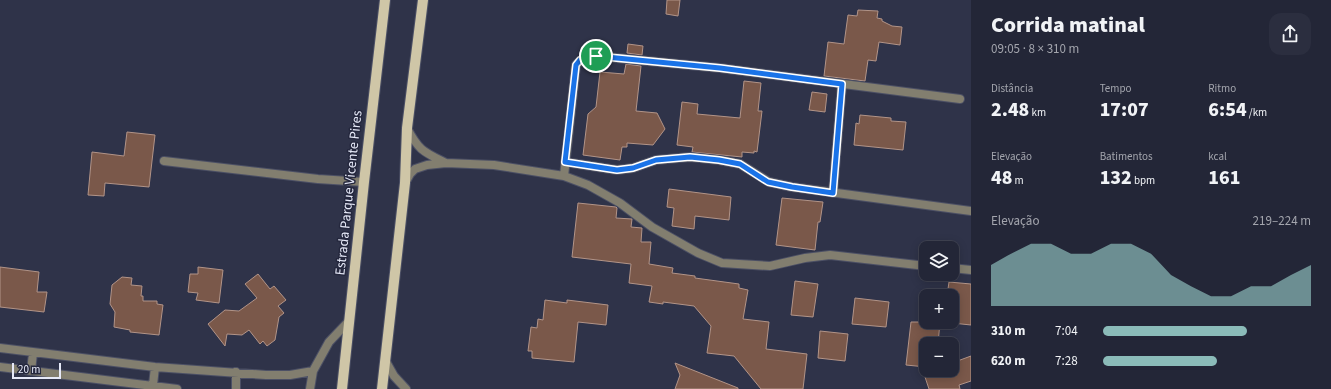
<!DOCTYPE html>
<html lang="pt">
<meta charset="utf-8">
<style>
:root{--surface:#232637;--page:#2b2e3f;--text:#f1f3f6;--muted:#a3a5ad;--line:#404352;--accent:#8bbbb9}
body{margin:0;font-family:"Source Sans 3",sans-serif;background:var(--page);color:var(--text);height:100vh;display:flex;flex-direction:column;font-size:15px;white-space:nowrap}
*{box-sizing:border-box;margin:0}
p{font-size:13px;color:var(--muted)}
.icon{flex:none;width:22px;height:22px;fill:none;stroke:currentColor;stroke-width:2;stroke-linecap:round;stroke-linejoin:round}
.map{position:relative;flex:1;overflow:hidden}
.side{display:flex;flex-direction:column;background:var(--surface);width:360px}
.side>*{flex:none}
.fabs{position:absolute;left:919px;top:241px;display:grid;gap:8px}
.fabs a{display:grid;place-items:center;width:40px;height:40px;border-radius:8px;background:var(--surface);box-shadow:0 2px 10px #0003,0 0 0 1px var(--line);font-size:20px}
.scale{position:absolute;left:12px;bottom:10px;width:49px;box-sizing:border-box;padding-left:4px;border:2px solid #e6e9f8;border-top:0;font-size:11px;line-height:14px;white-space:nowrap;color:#e6e9f8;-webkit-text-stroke:3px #25283e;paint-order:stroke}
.pin{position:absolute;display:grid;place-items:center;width:34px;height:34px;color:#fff;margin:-17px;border:2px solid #fff;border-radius:50%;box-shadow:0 1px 4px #0007}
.round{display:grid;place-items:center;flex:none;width:42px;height:42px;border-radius:12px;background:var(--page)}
.headline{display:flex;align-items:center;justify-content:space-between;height:68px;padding:0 20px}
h1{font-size:22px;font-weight:800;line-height:30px}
.stats{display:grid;grid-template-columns:repeat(3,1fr);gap:6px;height:68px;padding:4px 20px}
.stats div{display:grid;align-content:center}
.stats b{font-size:20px;font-weight:800}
.stats small{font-size:11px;font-weight:400}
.stats p{font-size:11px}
.chart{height:112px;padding:8px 20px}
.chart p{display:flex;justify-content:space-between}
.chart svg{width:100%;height:72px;margin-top:4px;fill:var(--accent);opacity:.7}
ul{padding:0 20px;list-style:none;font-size:13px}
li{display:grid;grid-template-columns:64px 48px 1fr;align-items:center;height:30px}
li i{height:10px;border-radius:5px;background:var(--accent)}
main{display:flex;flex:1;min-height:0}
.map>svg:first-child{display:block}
.building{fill:#7a584a;stroke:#b29488}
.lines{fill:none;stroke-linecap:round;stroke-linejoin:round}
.street-casing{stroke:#4c5065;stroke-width:10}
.primary-casing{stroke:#4c5065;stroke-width:12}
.street{stroke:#827e6f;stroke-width:8}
.primary{stroke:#cfc6a7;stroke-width:10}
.route-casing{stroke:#fff;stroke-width:8}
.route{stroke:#1a73e8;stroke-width:5}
.labels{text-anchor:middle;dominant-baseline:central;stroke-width:3;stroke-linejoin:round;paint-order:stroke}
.street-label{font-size:14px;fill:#e6e9f8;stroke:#25283e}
</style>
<main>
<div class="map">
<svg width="971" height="389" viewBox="0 0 971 389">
<rect width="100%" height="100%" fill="#2f3349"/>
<path class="building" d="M 667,0 L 680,0 L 678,16 L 666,14 Z
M 858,10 L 878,11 L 877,18 L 882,19 L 882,21 L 892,26 L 902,27 L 900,45 L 879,42 L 876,61 L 868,60 L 865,81 L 824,76 L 828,42 L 844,44 L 848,15 L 857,16 Z
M 628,44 L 643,46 L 642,55 L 627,53 Z
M 626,64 L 641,66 L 636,111 L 657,113 L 665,129 L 653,145 L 627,143 L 627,147 L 622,147 L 620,160 L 583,155 L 588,114 L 596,107 L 600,72 L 624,74 Z
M 744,81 L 761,83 L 758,111 L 762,111 L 757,152 L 754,151 L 754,153 L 742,152 L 742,157 L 692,152 L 693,147 L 677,145 L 682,102 L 698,104 L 697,114 L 740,118 Z
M 812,92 L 827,94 L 825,112 L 809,110 Z
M 860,115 L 891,118 L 891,121 L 906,122 L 903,150 L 854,145 L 856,123 L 859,124 Z
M 127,132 L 155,135 L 149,187 L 105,183 L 104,196 L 88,195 L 92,152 L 124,156 Z
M 669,189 L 731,197 L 729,220 L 695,216 L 694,229 L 672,226 L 674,208 L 667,207 Z
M 782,198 L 823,202 L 820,222 L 818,222 L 815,250 L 776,245 Z
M 578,203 L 616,207 L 617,208 L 616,218 L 632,219 L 631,227 L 642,228 L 641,242 L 651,242 L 649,264 L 673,268 L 672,273 L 695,276 L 695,278 L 739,284 L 739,288 L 748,290 L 743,319 L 769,322 L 766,349 L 807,354 L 803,389 L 761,389 L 734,356 L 707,353 L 711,326 L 694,306 L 663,302 L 663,304 L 649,302 L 652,286 L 629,283 L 631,264 L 572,257 Z
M 0,267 L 39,272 L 37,292 L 47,292 L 44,312 L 0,307 Z
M 198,267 L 223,270 L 219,303 L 196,300 L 198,293 L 188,292 L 190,274 L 198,274 Z
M 258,274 L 270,289 L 274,286 L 286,300 L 278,306 L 284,313 L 279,317 L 275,340 L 267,346 L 263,341 L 260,344 L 249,330 L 242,335 L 227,334 L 225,346 L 208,324 L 225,310 L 239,311 L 257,298 L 245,284 Z
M 122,277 L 132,278 L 131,285 L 142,286 L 141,296 L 143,296 L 143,301 L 157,301 L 157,304 L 163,305 L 159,335 L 130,332 L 130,330 L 114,327 L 115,312 L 110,304 L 112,285 Z
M 795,281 L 818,284 L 813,317 L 791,315 Z
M 949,282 L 971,284 L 971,325 L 952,323 L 952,296 L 947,296 Z
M 855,298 L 889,302 L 886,327 L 852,324 Z
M 545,300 L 567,303 L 567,300 L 608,305 L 606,325 L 578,322 L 574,362 L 532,358 L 532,351 L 528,351 L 531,327 L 537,328 L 538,319 L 543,320 Z
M 911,322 L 940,322 L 938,344 L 926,344 L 926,367 L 906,365 Z
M 820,331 L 848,334 L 845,361 L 818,358 Z
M 971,356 L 971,381 L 959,385 L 960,389 L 929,389 L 924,374 L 934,370 L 952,370 L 952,363 Z
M 675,363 L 738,388 L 738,389 L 675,389 L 680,375 Z"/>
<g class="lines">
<g class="street-casing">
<path id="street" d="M 407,128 C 419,151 424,152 446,163
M 164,161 L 318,179 L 364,182
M 565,162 L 617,170 L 633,168 L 656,160 L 690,157 L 719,160 L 740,164 L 769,182 L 792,187 L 971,211
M 564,176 L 576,65 C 582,58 587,57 596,56 L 720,68 L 960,99
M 405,183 L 410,174 L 415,169 L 427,165 L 446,163 L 494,165 L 564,176 L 588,185 L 620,203 L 652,227 L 698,253 L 722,263 L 770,266 L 805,258 L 830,255 L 926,266
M 833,193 L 842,84
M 952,268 L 971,270
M 0,348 L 155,367 L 266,375 L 290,375 L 313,371
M 385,360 L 394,376 L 406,389
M 0,367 L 177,389
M 31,371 L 33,353
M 153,385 L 155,367
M 236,389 L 236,372
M 310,389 L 313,371 L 329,342 L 349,321"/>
</g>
<g class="primary-casing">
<path id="primary" d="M 342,389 L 364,182 L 385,0
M 382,389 L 405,183 L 407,128 L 423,0"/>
</g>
<use href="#street" class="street"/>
<use href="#primary" class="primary"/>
</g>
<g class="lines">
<g class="route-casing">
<path id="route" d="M 596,56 L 720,68 L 842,84 L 833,193 L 792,187 L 768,182 L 740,164 L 719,160 L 690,157 L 656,160 L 633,168 L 617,170 L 565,162 L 576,65 L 580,60 Z"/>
</g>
<use href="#route" class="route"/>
</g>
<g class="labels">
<g class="street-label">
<text transform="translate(349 193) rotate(-84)">Estrada Parque Vicente Pires</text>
</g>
</g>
</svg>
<div class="fabs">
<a><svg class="icon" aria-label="layers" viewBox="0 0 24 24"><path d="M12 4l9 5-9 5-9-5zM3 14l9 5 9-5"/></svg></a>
<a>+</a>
<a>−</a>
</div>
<div class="scale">20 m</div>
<div class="pin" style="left:596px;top:56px;background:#1e9e55"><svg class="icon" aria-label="arrive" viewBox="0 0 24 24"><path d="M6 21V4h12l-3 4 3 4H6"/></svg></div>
</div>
<section class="side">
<div class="headline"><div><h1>Corrida matinal</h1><p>09:05 · 8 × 310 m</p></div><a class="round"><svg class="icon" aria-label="share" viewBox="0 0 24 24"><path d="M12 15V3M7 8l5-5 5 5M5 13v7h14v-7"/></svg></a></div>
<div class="stats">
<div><p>Distância</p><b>2.48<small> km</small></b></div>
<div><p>Tempo</p><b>17:07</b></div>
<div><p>Ritmo</p><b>6:54<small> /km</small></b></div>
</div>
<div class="stats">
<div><p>Elevação</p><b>48<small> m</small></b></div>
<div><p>Batimentos</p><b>132<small> bpm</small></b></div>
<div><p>kcal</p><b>161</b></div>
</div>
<div class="chart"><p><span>Elevação</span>219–224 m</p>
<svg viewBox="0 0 160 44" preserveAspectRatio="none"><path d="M0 44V19L10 12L20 6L30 6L40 12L50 12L60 6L70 6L80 12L90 25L100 32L110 38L120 38L130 32L140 32L150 25L160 19V44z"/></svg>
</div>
<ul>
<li><b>310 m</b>7:04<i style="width:69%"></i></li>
<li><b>620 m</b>7:28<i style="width:55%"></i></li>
</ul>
</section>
</main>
